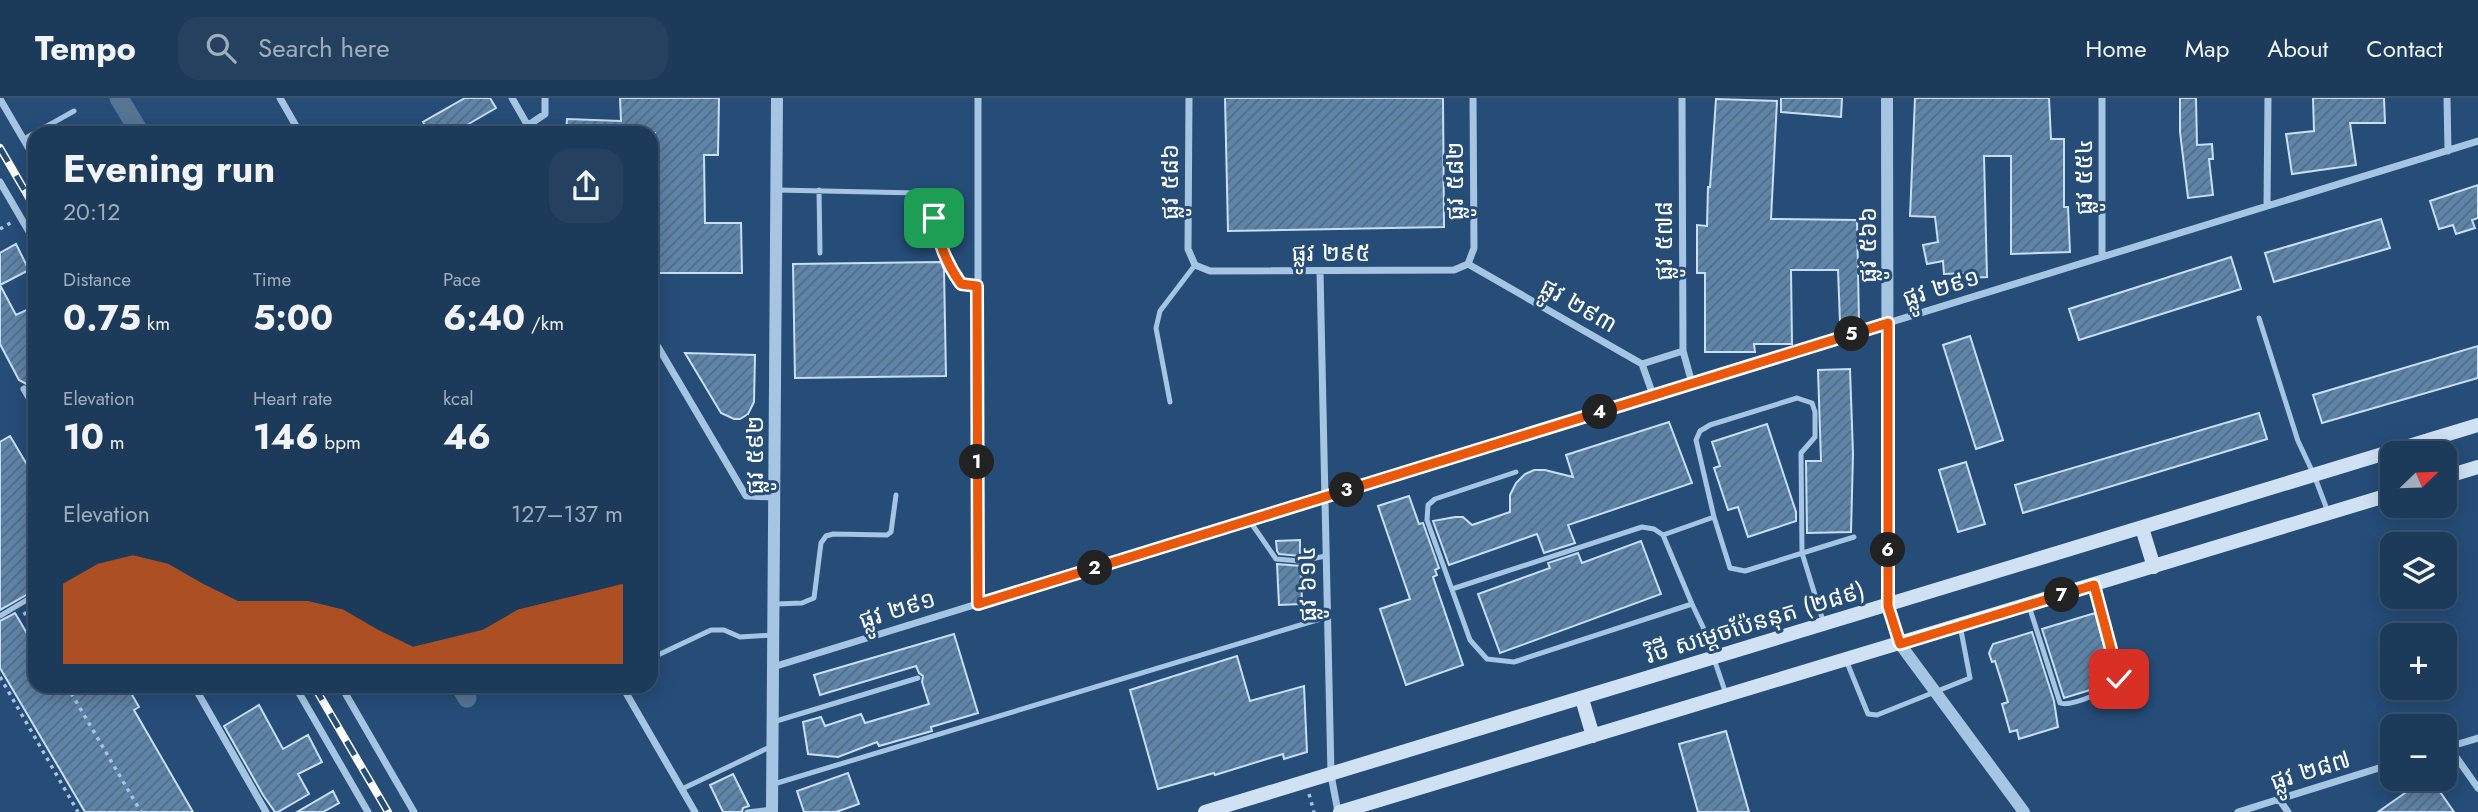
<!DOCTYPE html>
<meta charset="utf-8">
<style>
:root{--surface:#1c3a5a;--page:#254160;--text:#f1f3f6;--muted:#a0adbb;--line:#3a5470;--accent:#ea580c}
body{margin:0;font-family:Jost,"Noto Sans Khmer",sans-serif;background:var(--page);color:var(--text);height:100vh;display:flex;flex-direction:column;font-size:26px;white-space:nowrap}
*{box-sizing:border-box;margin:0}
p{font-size:23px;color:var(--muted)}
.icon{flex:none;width:38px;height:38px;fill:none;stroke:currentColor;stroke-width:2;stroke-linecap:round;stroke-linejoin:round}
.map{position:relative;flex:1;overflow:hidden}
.sheet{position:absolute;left:28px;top:28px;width:630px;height:567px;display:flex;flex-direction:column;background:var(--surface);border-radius:21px;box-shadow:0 4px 18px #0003,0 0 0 2px var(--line)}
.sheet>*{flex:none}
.needle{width:46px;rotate:67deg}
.buttons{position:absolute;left:2380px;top:343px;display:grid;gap:14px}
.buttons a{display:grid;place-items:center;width:77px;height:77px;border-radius:14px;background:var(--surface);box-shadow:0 4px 18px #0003,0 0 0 2px var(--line);font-size:35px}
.pin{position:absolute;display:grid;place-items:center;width:60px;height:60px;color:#fff;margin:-30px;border-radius:14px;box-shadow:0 4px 10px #0006}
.km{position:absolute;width:35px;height:35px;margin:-18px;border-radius:50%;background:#222;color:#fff;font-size:19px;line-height:35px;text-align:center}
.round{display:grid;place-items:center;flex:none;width:74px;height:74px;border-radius:21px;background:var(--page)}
.overview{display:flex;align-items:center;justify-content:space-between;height:119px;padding:0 35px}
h1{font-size:38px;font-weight:700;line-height:52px}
.metrics{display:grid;grid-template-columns:repeat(3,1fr);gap:10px;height:119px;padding:7px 35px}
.metrics div{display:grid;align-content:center}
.metrics b{font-size:35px;font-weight:700}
.metrics small{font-size:19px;font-weight:400}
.metrics p{font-size:19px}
.chart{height:196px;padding:14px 35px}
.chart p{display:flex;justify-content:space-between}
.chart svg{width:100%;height:126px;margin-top:7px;fill:var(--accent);opacity:.7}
header{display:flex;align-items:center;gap:42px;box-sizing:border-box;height:98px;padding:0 35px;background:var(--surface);border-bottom:2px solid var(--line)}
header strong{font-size:33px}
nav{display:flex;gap:38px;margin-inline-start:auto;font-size:24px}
.search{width:490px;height:63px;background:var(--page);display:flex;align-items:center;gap:18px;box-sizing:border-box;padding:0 24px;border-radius:21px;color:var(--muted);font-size:26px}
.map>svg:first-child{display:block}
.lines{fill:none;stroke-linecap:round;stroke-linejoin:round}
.canal{stroke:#567493;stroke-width:19}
.building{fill:url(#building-hatch);stroke:#c9def3;stroke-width:2}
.path{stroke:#a6c5e3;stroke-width:3.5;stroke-dasharray:3.5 5;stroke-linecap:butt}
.service{stroke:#a6c5e3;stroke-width:5}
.minor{stroke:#a6c5e3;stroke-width:7}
.tertiary{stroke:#a6c5e3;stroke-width:12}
.secondary{stroke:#cfe1f3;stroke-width:14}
.rail-casing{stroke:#fff;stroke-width:8}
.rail{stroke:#254d78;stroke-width:5;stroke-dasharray:16;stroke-linecap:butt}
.route-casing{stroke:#fff;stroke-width:14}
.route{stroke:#ea580c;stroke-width:9}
.labels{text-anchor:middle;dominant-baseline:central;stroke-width:6;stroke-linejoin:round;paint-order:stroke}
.street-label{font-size:24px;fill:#fff;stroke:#254d78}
</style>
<header>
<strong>Tempo</strong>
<div class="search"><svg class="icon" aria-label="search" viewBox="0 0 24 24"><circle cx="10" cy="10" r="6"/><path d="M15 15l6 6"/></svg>Search here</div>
<nav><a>Home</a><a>Map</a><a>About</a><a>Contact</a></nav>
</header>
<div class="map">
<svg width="2478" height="714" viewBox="0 0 2478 714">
<defs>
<pattern id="building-hatch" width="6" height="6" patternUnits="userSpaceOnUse" patternTransform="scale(1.75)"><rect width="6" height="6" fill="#5d84a9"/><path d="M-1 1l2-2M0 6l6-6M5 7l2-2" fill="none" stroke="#556b7f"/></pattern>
</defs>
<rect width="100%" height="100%" fill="#254d78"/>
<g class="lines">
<path class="canal" d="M 119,0 L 140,35
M 460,588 L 467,600"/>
</g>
<path class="building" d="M 465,0 L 490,0 L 496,10 L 453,35 L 429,35 L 423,24 Z
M 620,0 L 719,0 L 718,57 L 704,57 L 705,125 L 741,125 L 742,175 L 651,175 L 651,125 L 656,125 L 655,35 L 622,35 L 622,32 L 622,35 L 566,35 L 567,21 L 621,23 Z
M 1225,0 L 1443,0 L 1444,129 L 1228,133 Z
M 1781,0 L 1842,0 L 1841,19 L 1781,14 Z
M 1915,0 L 2049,0 L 2051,41 L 2064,41 L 2064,109 L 2068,109 L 2070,154 L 2011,156 L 2011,58 L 1984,58 L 1987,179 L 1969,180 L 1969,175 L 1944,176 L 1943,163 L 1927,166 L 1923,147 L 1938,144 L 1935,119 L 1910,118 Z
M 2180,0 L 2196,0 L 2197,47 L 2212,46 L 2213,61 L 2209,61 L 2213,97 L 2188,100 L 2180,34 Z
M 2313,0 L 2384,0 L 2385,25 L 2350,25 L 2356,67 L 2292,76 L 2286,36 L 2314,33 Z
M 1716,1 L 1777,3 L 1771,121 L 1857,122 L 1859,224 L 1840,224 L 1838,172 L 1791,172 L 1792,246 L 1754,246 L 1755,254 L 1705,254 L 1705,175 L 1697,175 L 1697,127 L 1707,128 L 1708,89 L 1710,89 Z
M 2478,87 L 2478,120 L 2472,122 L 2475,130 L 2456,136 L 2453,127 L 2439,131 L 2430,103 Z
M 2381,121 L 2390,150 L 2274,184 L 2265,155 Z
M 16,146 L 29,172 L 0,187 L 16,217 L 35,208 L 35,264 L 31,266 L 35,274 L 35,285 L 30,288 L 19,282 L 0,246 L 0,155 Z
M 2231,159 L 2241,191 L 2079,242 L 2069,211 Z
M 941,164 L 944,172 L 946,278 L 795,280 L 793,166 Z
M 1970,238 L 2003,342 L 1976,351 L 1943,247 Z
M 2478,248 L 2478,280 L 2322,325 L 2313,297 Z
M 685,255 L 755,257 L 754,304 L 748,316 L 740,321 L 734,321 L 721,315 Z
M 1850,271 L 1853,356 L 1851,434 L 1807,435 L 1806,363 L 1821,363 L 1818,272 Z
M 2259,315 L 2267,341 L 2023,415 L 2015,387 Z
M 1669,324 L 1692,385 L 1568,427 L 1575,445 L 1544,455 L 1537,436 L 1449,467 L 1433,423 L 1455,419 L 1463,419 L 1472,427 L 1510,414 L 1510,397 L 1516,385 L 1525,376 L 1534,372 L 1545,372 L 1573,379 L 1566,357 Z
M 1767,326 L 1796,414 L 1796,423 L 1748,439 L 1738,409 L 1728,412 L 1714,370 L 1720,368 L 1712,344 Z
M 10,338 L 35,380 L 35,492 L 0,512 L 0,344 Z
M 1966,364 L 1985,426 L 1958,434 L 1939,372 Z
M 1409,398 L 1419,426 L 1423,425 L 1439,470 L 1435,472 L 1437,477 L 1433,479 L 1463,567 L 1406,587 L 1380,511 L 1410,501 L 1378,408 Z
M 1300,442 L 1300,458 L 1279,456 L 1277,453 L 1276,443 Z
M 1641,443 L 1661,496 L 1500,555 L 1478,496 L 1550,470 L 1548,465 L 1578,455 L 1582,465 Z
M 1277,466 L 1301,468 L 1302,506 L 1279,507 Z
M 15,515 L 35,549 L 35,588 L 127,588 L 139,609 L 134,612 L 193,714 L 85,714 L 0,570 L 0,523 Z
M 2095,515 L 2113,580 L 2100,589 L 2064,600 L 2042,531 Z
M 2032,534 L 2054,603 L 2058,629 L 2019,641 L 2017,632 L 2010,634 L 2002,606 L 2008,604 L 1995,563 L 1992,564 L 1989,555 L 1993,546 Z
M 954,536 L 978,615 L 931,629 L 932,633 L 879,648 L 877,644 L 838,659 L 808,656 L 803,624 L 821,619 L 825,628 L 861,616 L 865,625 L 929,606 L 922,584 L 923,578 L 919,575 L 916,568 L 820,597 L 814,577 Z
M 1237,558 L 1250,603 L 1304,588 L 1307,654 L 1284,661 L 1283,656 L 1215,677 L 1214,675 L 1158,691 L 1130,592 Z
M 259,607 L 283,651 L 308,637 L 322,664 L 298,676 L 309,696 L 278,714 L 275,714 L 263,697 L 224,628 Z
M 1726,633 L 1749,714 L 1698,714 L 1679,646 Z
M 848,675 L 859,706 L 836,714 L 804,714 L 797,693 Z
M 733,676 L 749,708 L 743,710 L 742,714 L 723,714 L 710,687 Z
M 2425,681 L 2431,681 L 2454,714 L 2378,714 Z
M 333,693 L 339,705 L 323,714 L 297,714 Z"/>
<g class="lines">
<path class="path" d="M 0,131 L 12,124
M 24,514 L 35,533
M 0,579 L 78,714
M 67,588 L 141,714
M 1309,696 L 1314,714"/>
<path class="service" d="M 24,41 L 74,13
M 777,92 L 918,95 L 927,104 L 948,168 L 961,186 L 977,188
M 819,92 L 820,155
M 2259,220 L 2298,343 L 2314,377 L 2328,414
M 1170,304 L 1156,230 L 1160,213 L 1195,167
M 1516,374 L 1435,401 L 1428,407 L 1427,422 L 1470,542 L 1487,561 L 1514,564 L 1692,506 L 1703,529 L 1726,596
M 1714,419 L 1696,342 L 1700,333 L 1710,327 L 1797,300 L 1812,305 L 1815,314 L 1815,339 L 1801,355 L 1802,455 L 1824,526
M 1249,422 L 1276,461 L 1300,463 L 1326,458
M 1663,437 L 1714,419 L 1730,470 L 1745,473 L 1854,439
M 1452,491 L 1642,429 L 1654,431 L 1663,437 L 1692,506
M 776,506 L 802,505 L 814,500 L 821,445 L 826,438 L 833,436 L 887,437 L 891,434 L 896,397
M 2029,508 L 2060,605 C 2071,609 2114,591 2119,581 L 2094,487
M 0,518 L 35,497
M 660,556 L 711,532 L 724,532 L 740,539 L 773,537
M 1846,562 L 1868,616 L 1877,617 L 1970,580 L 1960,527
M 773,624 L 918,580
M 774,686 L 1327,519
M 682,691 L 770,649
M 747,714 L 772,711"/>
<path class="minor" d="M 280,0 L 300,35
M 512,0 L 532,35
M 1189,0 L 1188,151 L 1195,167 L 1210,173 L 1454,172 L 1468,166
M 1682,0 L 1683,253 L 1692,285
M 2102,0 L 2102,159
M 2447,0 L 2448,53
M 0,1 L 35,61
M 527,28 L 545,16 L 545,0
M 0,84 L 35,144
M 2267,108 L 2268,0
M 1468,166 L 1642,266 L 1653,297
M 1468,166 L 1474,150 L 1473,0
M 1320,173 L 1331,677 L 1338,714
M 651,237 L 746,398 L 774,399
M 1642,266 L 1683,253
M 24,291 L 35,310
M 978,506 L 978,0
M 773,569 L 2478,43
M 194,588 L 266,714
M 295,588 L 368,714
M 341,588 L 414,714
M 622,588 L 695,714
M 2449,649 L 2478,690
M 2445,650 L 2478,640
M 2279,701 L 2288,714
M 2238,714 L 2392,666"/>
<path class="tertiary" d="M 1887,0 L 1888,508 L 1900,546 L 2024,714
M 772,714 L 777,0"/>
<path class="secondary" d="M 2445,379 L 2478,369
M 2142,430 L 2154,469
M 1582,601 L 1593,638
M 1205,714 L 2478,327
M 1340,714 L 2392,396"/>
<g class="rail-casing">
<path id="rail" d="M 0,50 L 35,110
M 314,588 L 388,714"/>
</g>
<use href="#rail" class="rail"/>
</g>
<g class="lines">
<g class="route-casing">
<path id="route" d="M 934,120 C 939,145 946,165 961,186 L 977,188 L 978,506 L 1888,225 L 1888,508 L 1900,546 L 2094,487 L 2119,581"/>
</g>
<use href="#route" class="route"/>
</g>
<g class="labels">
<g class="street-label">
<text transform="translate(2083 79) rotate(-90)">ផ្លូវ ៥៥៤</text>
<text transform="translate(1454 83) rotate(-90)">ផ្លូវ ៥៨២</text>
<text transform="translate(1169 84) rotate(-90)">ផ្លូវ ៥៨៦</text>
<text transform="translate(1663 143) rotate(-90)">ផ្លូវ ៥៧៨</text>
<text transform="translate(1867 147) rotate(-90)">ផ្លូវ ៥៦៦</text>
<text x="1331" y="154">ផ្លូវ ២៩៥</text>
<text transform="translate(1941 189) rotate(-17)">ផ្លូវ ២៩១</text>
<text transform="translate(1579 207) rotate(30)">ផ្លូវ ២៩៣</text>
<text transform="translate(754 357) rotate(-90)">ផ្លូវ ៥៩២</text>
<text transform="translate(1307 486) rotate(-91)">ផ្លូវ ៦១៤</text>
<text transform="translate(897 511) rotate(-17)">ផ្លូវ ២៩១</text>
<text transform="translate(1755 524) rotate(-17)">វិថី សម្តេចប៉ែននុត (២៨៩)</text>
<text transform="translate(2310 672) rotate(-17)">ផ្លូវ ២៨៧</text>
</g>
</g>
</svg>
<div class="buttons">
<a><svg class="needle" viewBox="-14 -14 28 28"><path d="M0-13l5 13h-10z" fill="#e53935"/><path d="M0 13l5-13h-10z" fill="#a0adbb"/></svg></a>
<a><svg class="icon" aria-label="layers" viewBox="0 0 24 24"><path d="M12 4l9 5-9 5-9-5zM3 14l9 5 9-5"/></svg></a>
<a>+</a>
<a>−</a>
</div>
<div class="pin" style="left:934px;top:120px;background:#1e9e55"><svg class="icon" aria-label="arrive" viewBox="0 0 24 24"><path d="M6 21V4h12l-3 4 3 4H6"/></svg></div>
<div class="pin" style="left:2119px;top:581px;background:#d93025"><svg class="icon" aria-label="check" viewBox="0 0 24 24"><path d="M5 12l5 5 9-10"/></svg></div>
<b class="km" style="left:977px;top:364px">1</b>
<b class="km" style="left:1095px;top:470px">2</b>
<b class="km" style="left:1347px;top:392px">3</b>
<b class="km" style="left:1600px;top:314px">4</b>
<b class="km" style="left:1852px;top:236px">5</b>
<b class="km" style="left:1888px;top:452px">6</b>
<b class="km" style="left:2062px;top:497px">7</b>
<section class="sheet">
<div class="overview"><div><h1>Evening run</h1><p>20:12</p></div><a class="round"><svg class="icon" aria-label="share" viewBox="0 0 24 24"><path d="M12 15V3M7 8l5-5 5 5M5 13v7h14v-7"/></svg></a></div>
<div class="metrics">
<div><p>Distance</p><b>0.75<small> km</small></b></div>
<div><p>Time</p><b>5:00</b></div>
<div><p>Pace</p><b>6:40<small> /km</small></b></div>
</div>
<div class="metrics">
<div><p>Elevation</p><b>10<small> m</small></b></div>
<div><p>Heart rate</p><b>146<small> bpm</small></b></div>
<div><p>kcal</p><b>46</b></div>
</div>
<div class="chart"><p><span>Elevation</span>127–137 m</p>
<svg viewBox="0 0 160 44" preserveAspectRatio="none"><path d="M0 44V16L10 9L20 6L30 9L40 16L50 22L60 22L70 22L80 25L90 32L100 38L110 35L120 32L130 25L140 22L150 19L160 16V44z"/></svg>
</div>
</section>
</div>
